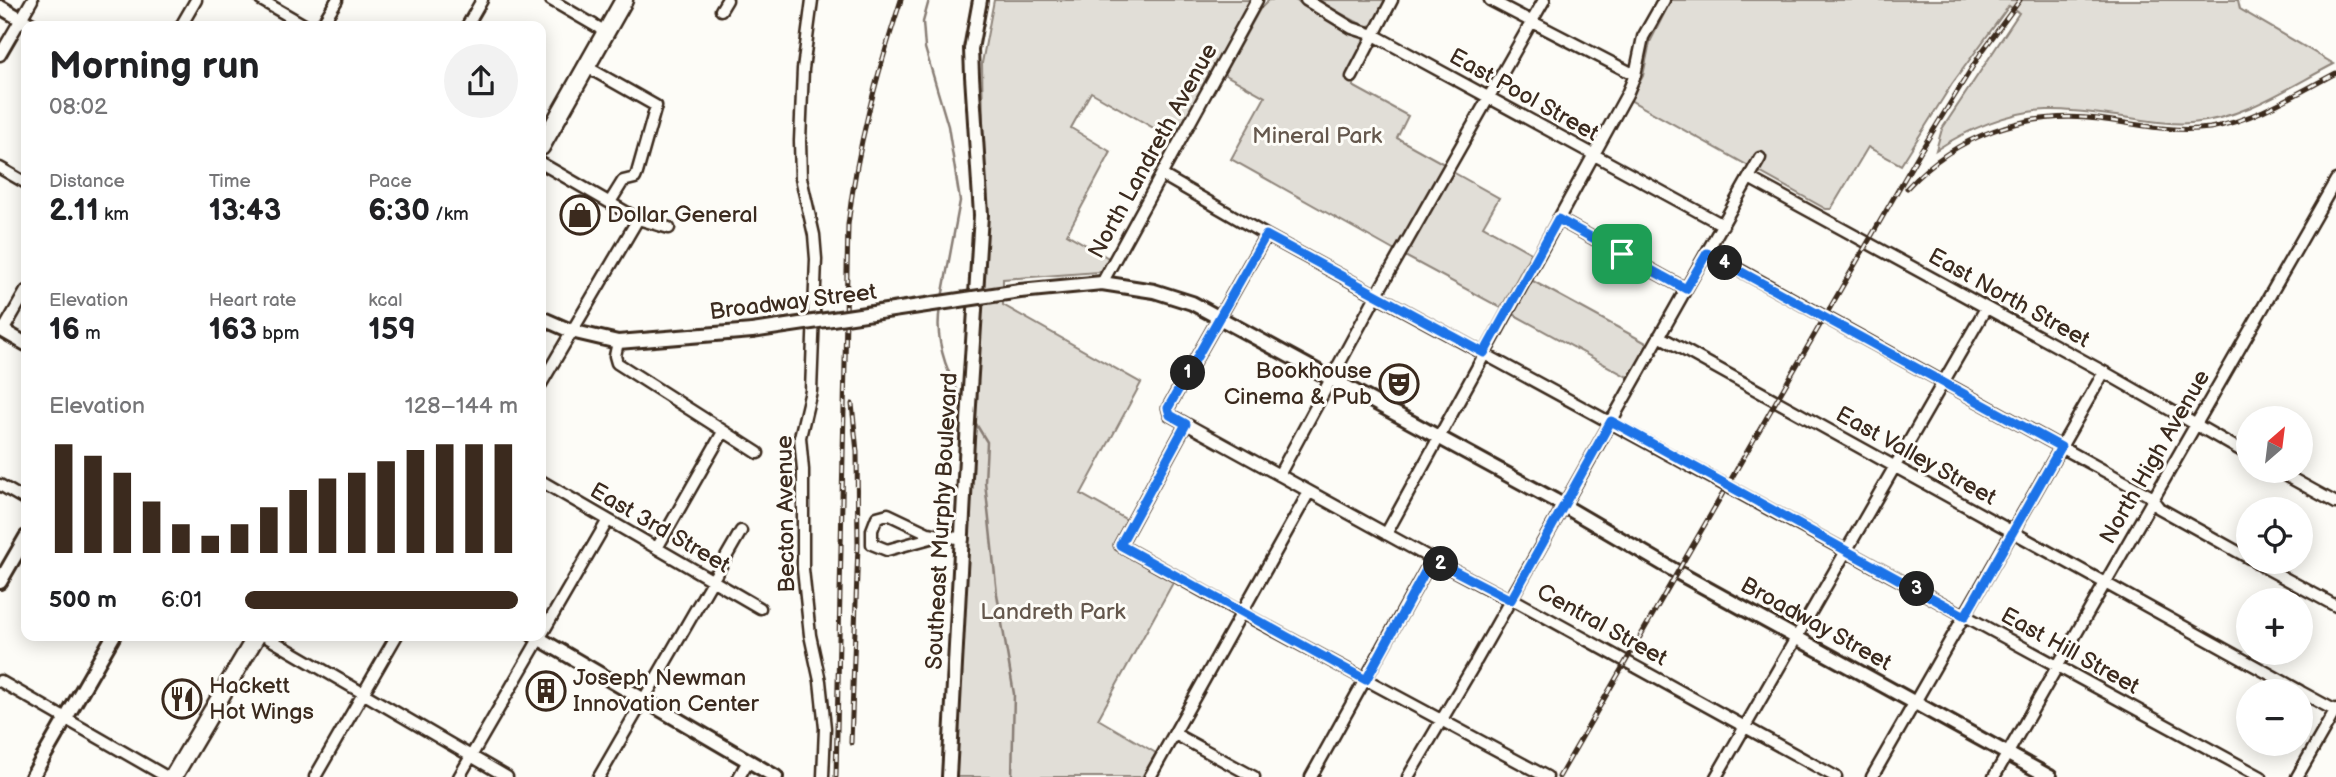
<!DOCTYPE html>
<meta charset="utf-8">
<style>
:root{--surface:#fff;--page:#f2f2f2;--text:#202124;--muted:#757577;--accent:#3b2a1e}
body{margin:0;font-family:"Balsamiq Sans",sans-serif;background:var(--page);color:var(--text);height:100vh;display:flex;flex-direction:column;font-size:26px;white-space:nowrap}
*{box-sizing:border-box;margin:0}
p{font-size:23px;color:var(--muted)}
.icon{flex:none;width:38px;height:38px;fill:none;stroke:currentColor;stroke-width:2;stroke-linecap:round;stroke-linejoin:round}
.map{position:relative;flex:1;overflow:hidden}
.panel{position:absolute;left:21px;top:21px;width:525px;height:620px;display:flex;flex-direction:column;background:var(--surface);border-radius:14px;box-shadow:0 4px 18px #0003}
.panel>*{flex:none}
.needle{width:46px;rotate:28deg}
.buttons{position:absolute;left:2236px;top:406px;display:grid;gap:14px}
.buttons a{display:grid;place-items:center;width:77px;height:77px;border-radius:50%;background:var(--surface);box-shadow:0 4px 18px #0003;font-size:35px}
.pin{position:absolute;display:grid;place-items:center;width:60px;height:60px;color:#fff;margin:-30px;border-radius:14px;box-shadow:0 4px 10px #0006}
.km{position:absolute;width:35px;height:35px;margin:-18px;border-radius:50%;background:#222;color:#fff;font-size:19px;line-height:35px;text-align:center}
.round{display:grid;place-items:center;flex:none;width:74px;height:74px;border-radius:37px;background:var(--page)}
.overview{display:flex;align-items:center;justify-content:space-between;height:119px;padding:0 28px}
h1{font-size:38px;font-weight:800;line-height:52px}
.metrics{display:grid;grid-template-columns:repeat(3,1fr);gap:10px;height:119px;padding:7px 28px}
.metrics div{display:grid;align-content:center}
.metrics b{font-size:30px;font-weight:800}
.metrics small{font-size:19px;font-weight:400}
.metrics p{font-size:19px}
.chart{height:196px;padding:14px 28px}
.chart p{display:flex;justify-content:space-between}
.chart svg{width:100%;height:126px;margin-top:7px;stroke:var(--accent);stroke-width:6}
ul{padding:0 28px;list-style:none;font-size:23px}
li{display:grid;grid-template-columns:112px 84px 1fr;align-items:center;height:52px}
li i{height:18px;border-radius:9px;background:var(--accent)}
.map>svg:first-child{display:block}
.green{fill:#e1ded7;stroke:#8e847a;stroke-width:2}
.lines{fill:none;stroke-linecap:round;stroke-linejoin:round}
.stream{stroke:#887d74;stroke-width:2.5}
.minor-casing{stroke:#3b2a1e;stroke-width:15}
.tertiary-casing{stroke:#3b2a1e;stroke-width:18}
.primary-casing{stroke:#3b2a1e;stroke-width:21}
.minor{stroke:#fdfcf7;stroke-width:10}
.tertiary{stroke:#fdfcf7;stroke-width:12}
.primary{stroke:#fdfcf7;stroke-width:16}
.rail-casing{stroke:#3b2a1e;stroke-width:5}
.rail{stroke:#fdfcf7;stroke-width:2.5;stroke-dasharray:8;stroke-linecap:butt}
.tertiary-bridge-casing{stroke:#3b2a1e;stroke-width:18;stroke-linecap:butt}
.tertiary-bridge{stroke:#fdfcf7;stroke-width:12}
.route-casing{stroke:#fff;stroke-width:14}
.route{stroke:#1a73e8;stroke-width:9}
.labels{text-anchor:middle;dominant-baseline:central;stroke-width:6;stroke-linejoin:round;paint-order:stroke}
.street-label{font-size:23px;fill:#3b2a1e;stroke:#fdfcf7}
.park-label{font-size:23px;fill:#64574c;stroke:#fdfcf7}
.poi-label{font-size:23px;fill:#3b2a1e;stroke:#fdfcf7;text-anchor:start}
</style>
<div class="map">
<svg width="2336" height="777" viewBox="0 0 2336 777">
<rect width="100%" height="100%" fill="#fdfcf7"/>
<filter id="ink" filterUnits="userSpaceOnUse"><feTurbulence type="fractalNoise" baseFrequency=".0143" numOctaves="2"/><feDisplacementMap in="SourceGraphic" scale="14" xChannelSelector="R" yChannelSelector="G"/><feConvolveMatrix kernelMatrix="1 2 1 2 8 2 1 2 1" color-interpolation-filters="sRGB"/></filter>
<g filter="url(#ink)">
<path class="green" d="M 994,0 L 1252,0 L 1178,142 L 1091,92 L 1071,128 L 1111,152 L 1067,234 L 1112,260 L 1107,268 L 1098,272 L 1003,279 L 1003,305 L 1141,383 L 1081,494 L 1127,520 C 1122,531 1112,542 1122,552 L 1174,581 L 1098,719 L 1156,753 L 1142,777 L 955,777 L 985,244 L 982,63 Z
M 1269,0 L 1295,0 L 1363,36 L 1377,42 L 1353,86 L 1408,116 L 1397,138 L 1444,164 L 1395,251 L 1231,159 L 1265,97 L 1224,74 L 1260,9 Z
M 1316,0 L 1387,0 L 1374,24 L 1366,27 Z
M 1671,0 L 2238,0 L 2240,9 L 2334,64 C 2289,87 2243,119 2191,123 C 2166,125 2141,119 2116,116 C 2093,113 2070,109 2047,110 C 2011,111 1966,130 1936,150 L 1942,129 L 2019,13 L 2009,6 L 1952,84 L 1901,165 L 1868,147 L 1831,209 L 1826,209 L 1630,100 L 1643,76 L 1650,42 Z
M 1451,171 L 1499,198 L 1483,226 L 1531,253 L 1501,308 L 1403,255 Z
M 1531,280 L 1648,344 L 1629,378 L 1513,314 Z"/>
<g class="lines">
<path class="stream" d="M 929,0 L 923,22 L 925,48 L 948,126 L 960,201 L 942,298
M 940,308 C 934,341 948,376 965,404
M 973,419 L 987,442 L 985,482 L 997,594 L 1014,694 L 1012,777"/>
<g class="minor-casing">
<path id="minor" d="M 261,0 L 306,26
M 551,0 L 606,32
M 812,0 L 803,69 L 800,141 L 801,178 L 814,235 L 816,259 L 811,391 L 800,437 L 803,470 L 803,569 L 810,635 L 820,681 L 825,728 L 823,777
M 1306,0 L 1352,28 L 1374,35 L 1723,225
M 1490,0 L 1635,75
M 721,10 L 727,0
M 181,26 L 196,0
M 321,26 L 337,0
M 467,26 L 482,0
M 0,55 L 32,0
M 587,67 L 656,106 L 637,173 L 635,178 L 623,181 L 610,202
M 1352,77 L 1392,0
M 541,163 L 638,219 L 669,228
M 0,168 L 26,183
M 1162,175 L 1266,235 L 2261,777
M 1749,178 L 2104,372 L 2249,455
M 1558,219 L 1686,289
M 1266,235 L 1168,408 L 1170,415 L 1432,559 L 1504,597 L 1518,602 L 1836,777
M 1707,252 L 2150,496 L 2159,508 L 2249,558
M 1102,283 L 1257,0
M 3,331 L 26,291
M 1659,336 L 2300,691
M 618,342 L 615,356 L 617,363 L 758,453
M 541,384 L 638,219
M 1186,424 L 1120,545 L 1242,613 L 1547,777
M 2278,471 L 2336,503
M 1279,475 L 1377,294 L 1544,0
M 541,481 L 760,608
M 0,485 L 26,500
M 1386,534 L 1627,94 L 1635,75 L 1643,37 L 1664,0
M 938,536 L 887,550 L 872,544 L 872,530 L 877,517 L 888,514 L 928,533 L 963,539
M 657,548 L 723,432
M 2255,562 L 2336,606
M 263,635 L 507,777
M 1476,661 L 1760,158
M 0,681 L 167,777
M 2301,692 L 2336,711
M 1175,734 L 1254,777
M 315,777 L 397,635
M 459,777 L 608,520
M 599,777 L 741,531
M 739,777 L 748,761
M 1150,777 L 1309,492
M 1311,777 L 1432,559
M 1408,777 L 1474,665
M 1716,777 L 1986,308
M 1872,777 L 2104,372
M 1994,777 L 2336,180
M 2297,777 L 2336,709"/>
</g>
<g class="tertiary-casing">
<path id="tertiary" d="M 0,7 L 33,26
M 1020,291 L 1102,283 L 1154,291 L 1192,303 L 1554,500 L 1677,572 L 2050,777
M 541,318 L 571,331 L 618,342 L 752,331
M 0,329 L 26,344
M 0,582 L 26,537
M 533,635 L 776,777
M 32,777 L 114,635
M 949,777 L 968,421 L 981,215 L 972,76 L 971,49 L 980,0"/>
</g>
<g class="primary-casing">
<path id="primary" d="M 541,147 L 624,0
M 173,777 L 257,635"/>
</g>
<use href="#minor" class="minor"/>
<use href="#tertiary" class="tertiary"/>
<use href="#primary" class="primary"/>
<g class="rail-casing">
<path id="rail" d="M 1907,188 C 1956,135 2027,110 2099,119 C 2136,124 2172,133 2210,128 C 2255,120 2296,94 2336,73
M 851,743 L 858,545 L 857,452 L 852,404
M 836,777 L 848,225 C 857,147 877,74 901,0
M 1559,777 L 1920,152 L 1981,53 L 2020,0"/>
</g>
<use href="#rail" class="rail"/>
<g class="tertiary-bridge-casing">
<path id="tertiary-bridge" d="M 752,331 L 1020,291"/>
</g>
<use href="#tertiary-bridge" class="tertiary-bridge"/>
</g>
</g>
<g class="lines" filter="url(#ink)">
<g class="route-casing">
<path id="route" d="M 1558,219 L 1686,289 L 1707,253 L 2061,447 L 1965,616 L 1611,421 L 1511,600 L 1432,559 L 1366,680 L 1120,545 L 1186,424 L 1170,415 L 1168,408 L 1266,235 L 1484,353 Z"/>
</g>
<use href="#route" class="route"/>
</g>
<defs>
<g id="shop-ring" transform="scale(2.0125)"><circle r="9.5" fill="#fdfcf7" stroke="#3b2a1e" stroke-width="1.5"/><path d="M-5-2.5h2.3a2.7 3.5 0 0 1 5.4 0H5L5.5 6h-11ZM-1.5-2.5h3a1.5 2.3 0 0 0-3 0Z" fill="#3b2a1e"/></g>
<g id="theatre-ring" transform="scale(2.0125)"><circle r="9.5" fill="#fdfcf7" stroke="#3b2a1e" stroke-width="1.5"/><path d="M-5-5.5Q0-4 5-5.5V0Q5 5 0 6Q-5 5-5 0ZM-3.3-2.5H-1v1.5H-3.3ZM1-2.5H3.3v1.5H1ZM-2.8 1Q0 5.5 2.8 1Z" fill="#3b2a1e"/></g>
<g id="building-ring" transform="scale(2.0125)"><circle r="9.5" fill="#fdfcf7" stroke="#3b2a1e" stroke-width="1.5"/><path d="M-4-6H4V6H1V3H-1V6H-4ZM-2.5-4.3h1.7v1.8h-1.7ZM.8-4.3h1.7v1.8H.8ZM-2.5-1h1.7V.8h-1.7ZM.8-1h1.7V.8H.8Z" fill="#3b2a1e"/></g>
<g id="restaurant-ring" transform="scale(2.0125)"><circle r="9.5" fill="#fdfcf7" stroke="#3b2a1e" stroke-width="1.5"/><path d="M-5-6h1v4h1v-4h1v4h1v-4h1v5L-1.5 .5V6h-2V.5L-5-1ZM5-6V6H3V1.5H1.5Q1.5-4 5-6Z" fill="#3b2a1e"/></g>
</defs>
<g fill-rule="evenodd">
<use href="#shop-ring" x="580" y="215"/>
<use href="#theatre-ring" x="1399" y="384"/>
<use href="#building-ring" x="546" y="691"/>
<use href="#restaurant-ring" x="182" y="699"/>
</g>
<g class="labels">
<g class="street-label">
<text transform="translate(1524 95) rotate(29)">East Pool Street</text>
<text transform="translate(1153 151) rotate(-61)">North Landreth Avenue</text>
<text transform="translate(2009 298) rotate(29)">East North Street</text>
<text transform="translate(793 302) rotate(-7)">Broadway Street</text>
<text transform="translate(1916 456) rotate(29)">East Valley Street</text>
<text transform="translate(2155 457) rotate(-60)">North High Avenue</text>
<text transform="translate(786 514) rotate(-91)">Becton Avenue</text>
<text transform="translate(942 521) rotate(-87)">Southeast Murphy Boulevard</text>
<text transform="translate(660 528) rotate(30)">East 3rd Street</text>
<text transform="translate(1816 624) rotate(29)">Broadway Street</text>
<text transform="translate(1602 625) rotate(29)">Central Street</text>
<text transform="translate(2070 651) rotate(29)">East Hill Street</text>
</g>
<g class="park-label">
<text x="1317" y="136">Mineral Park</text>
<text x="1053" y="612">Landreth Park</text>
</g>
<g class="poi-label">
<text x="607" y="215">Dollar General</text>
<text x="1372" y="371" text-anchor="end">Bookhouse<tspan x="1372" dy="26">Cinema &amp; Pub</tspan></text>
<text x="573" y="678">Joseph Newman<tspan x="573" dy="26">Innovation Center</tspan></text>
<text x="209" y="686">Hackett<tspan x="209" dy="26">Hot Wings</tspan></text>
</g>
</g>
</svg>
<div class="buttons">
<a><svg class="needle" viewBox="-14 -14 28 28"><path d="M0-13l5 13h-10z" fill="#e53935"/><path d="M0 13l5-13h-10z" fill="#757577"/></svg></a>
<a><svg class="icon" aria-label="locate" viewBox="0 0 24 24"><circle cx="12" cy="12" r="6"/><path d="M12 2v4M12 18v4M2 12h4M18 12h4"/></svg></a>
<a>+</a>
<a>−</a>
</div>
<div class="pin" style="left:1622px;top:254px;background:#1e9e55"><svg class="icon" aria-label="arrive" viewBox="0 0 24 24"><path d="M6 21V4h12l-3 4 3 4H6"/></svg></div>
<b class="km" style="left:1188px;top:373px">1</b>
<b class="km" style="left:1441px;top:564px">2</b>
<b class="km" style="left:1917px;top:589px">3</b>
<b class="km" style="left:1725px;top:263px">4</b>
<section class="panel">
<div class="overview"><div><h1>Morning run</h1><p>08:02</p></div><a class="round"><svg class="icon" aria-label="share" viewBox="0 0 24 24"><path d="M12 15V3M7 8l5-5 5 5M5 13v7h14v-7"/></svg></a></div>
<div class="metrics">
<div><p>Distance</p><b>2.11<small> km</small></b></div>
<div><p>Time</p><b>13:43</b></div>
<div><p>Pace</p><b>6:30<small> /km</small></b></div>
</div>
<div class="metrics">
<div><p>Elevation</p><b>16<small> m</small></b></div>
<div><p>Heart rate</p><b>163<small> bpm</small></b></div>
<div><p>kcal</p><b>159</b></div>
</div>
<div class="chart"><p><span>Elevation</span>128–144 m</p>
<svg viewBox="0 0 160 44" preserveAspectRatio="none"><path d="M5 44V6M15 44V10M25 44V16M35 44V26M45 44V34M55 44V38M65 44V34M75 44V28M85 44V22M95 44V18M105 44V16M115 44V12M125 44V8M135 44V6M145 44V6M155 44V6"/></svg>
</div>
<ul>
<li><b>500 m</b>6:01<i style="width:100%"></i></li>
</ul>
</section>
</div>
